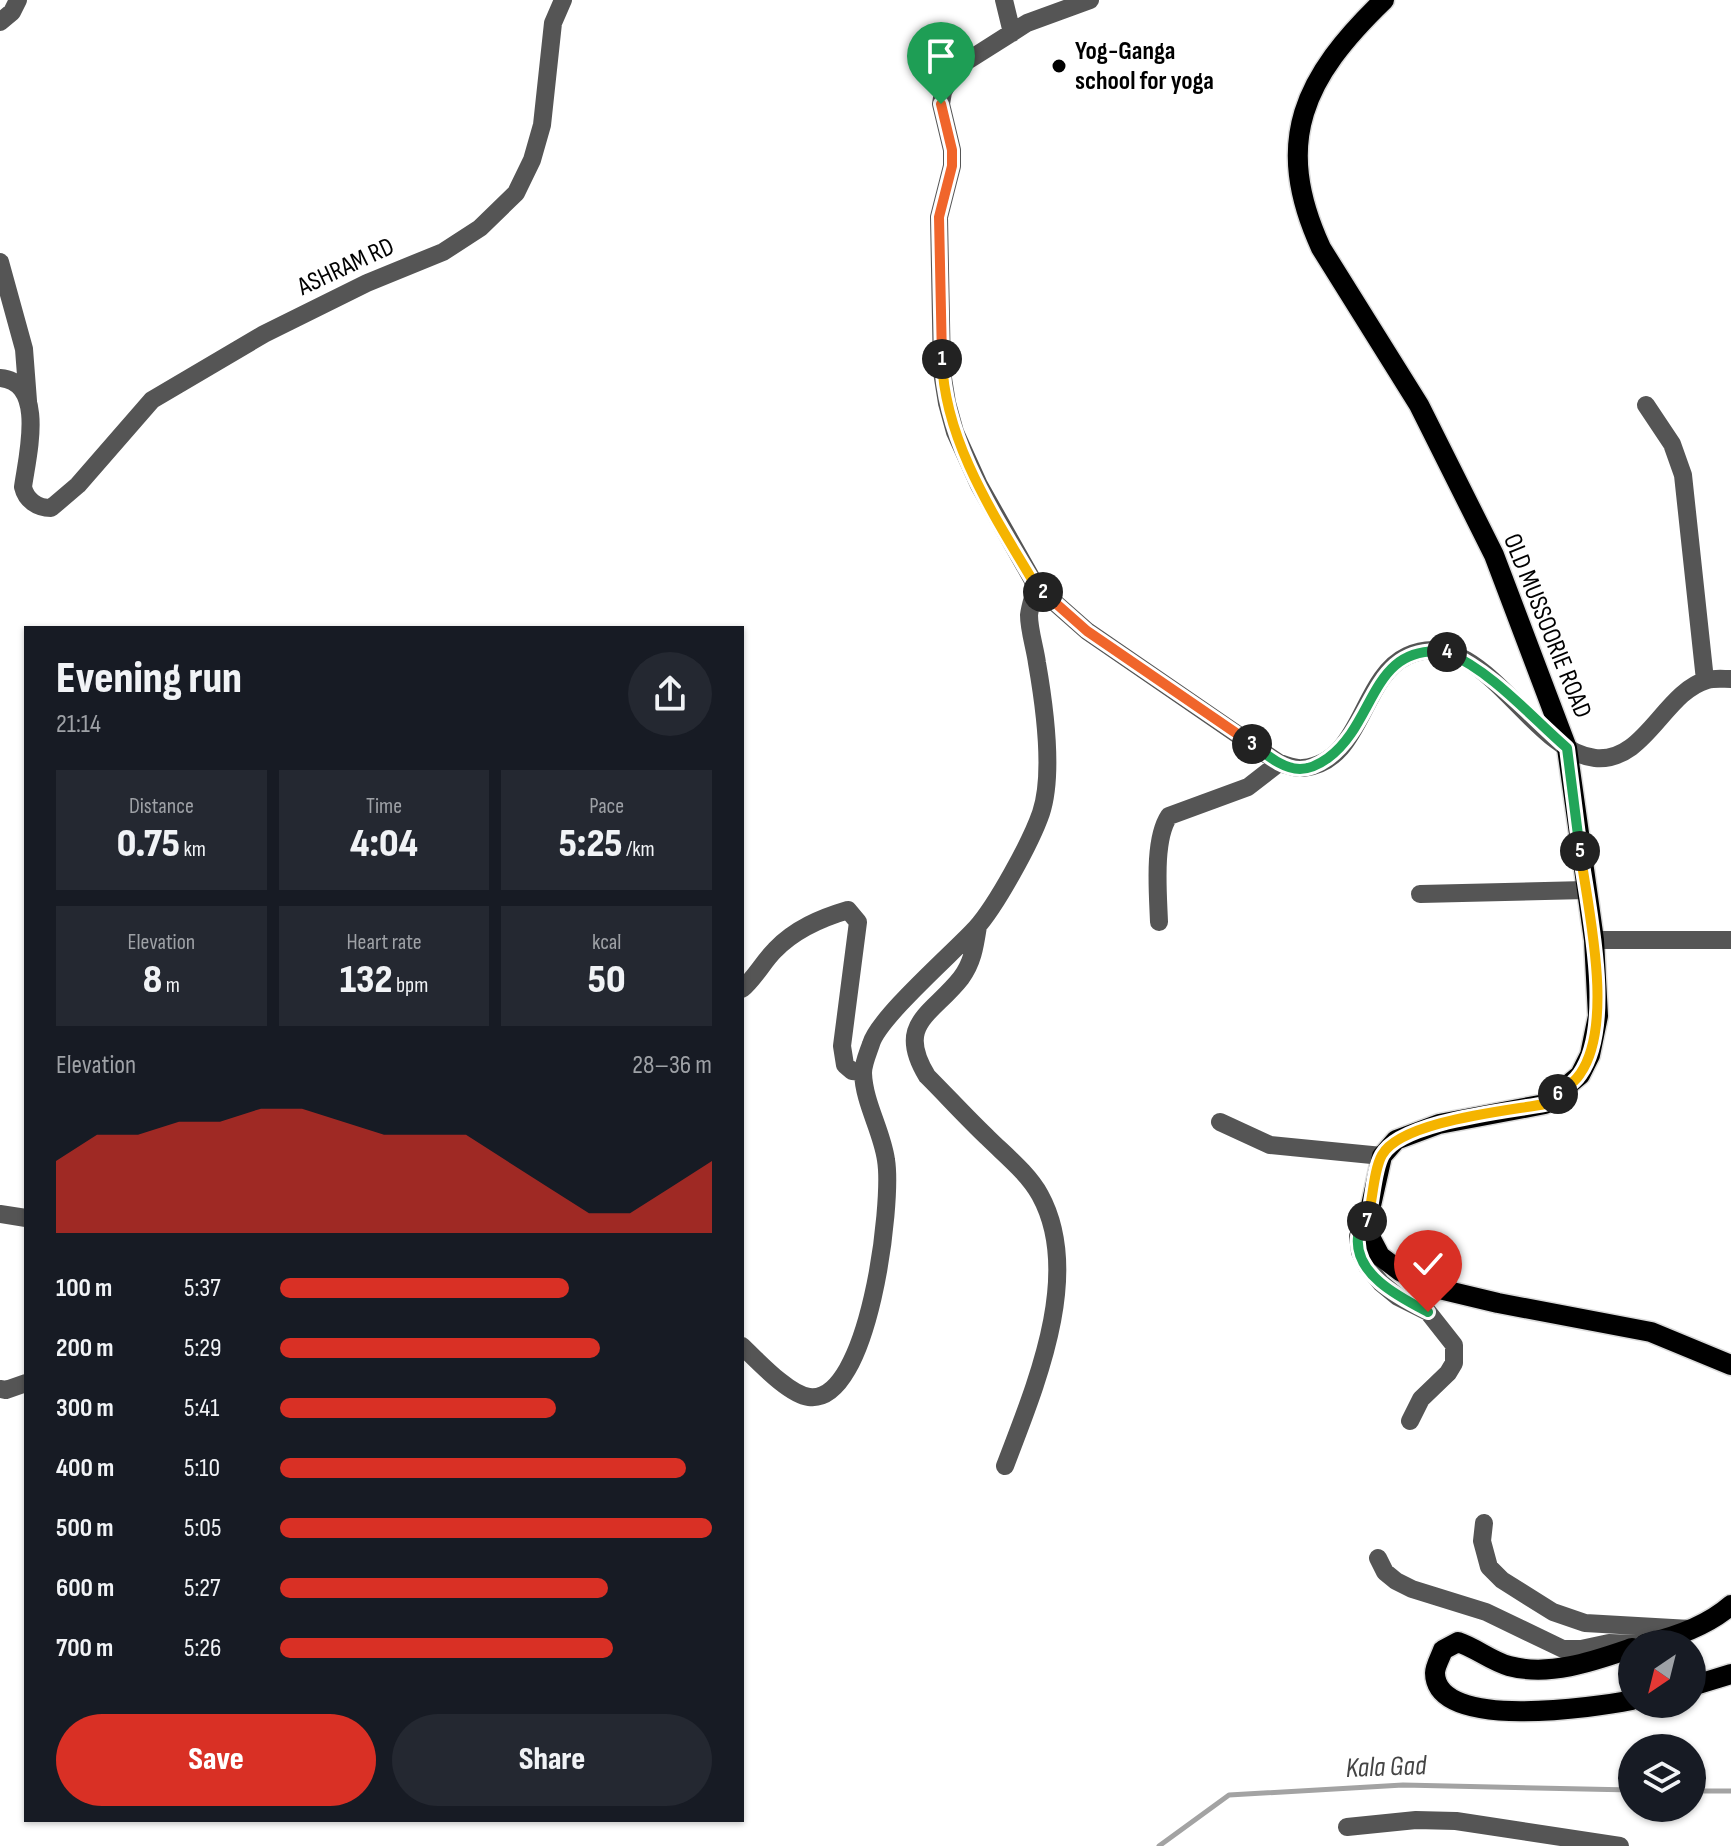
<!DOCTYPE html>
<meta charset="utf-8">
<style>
:root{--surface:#171b24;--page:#242831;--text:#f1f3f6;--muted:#9ea1a6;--accent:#d93025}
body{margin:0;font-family:"Sofia Sans Condensed",sans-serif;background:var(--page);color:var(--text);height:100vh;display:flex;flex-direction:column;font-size:30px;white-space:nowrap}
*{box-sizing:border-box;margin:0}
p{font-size:26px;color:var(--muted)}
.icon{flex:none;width:44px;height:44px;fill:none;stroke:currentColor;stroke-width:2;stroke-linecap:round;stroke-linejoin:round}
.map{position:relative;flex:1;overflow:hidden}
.panel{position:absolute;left:24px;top:626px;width:720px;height:1196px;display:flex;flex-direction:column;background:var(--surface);border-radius:0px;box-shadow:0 2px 6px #0004}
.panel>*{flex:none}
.needle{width:52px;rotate:215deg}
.controls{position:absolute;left:1618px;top:1630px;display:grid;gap:16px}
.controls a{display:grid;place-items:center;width:88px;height:88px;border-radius:50%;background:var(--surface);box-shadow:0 2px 6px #0004;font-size:40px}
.pin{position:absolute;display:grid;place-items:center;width:68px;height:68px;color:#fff;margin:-82px -34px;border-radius:50% 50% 50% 0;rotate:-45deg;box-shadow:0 0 8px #0007}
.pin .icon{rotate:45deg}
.km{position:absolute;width:40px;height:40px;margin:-20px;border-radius:50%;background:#222;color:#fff;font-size:22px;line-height:40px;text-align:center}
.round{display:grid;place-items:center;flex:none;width:84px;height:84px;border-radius:42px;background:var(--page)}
.headline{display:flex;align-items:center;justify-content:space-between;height:136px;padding:0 32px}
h1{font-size:44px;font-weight:800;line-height:60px}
.stats{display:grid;grid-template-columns:repeat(3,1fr);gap:12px;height:136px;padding:8px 32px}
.stats div{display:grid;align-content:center;border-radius:0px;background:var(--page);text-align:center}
.stats b{font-size:40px;font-weight:800}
.stats small{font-size:22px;font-weight:400}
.stats p{font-size:22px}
.chart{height:224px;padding:16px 32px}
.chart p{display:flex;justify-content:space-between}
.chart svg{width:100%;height:144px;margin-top:8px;fill:var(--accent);opacity:.7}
.action{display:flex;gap:16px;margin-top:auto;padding:16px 32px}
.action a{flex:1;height:92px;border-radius:48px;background:var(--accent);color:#fff;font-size:32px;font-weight:800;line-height:92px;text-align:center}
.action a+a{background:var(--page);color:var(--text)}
ul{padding:0 32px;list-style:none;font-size:26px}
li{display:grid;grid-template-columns:128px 96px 1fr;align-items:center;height:60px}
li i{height:20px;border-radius:10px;background:var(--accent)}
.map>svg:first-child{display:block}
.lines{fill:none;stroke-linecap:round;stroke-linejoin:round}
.stream{stroke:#a3a3a3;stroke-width:5}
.major-casing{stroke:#dbdbdb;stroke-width:23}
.minor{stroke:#555;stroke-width:18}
.major{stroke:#000;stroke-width:20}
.split-1-casing{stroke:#fff;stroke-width:16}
.split-2-casing{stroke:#fff;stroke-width:16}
.split-3-casing{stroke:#fff;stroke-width:16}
.split-4-casing{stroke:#fff;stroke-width:16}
.split-5-casing{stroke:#fff;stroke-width:16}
.split-6-casing{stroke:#fff;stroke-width:16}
.split-7-casing{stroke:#fff;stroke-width:16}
.split-8-casing{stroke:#fff;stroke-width:16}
.split-1{stroke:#f0652b;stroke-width:10}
.split-2{stroke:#f5b400;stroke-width:10}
.split-3{stroke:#f0652b;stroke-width:10}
.split-4{stroke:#22a559;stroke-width:10}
.split-5{stroke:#22a559;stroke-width:10}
.split-6{stroke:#f5b400;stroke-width:10}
.split-7{stroke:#f5b400;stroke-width:10}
.split-8{stroke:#22a559;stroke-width:10}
.poi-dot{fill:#000;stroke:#fff;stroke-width:3}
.labels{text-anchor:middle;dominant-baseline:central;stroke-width:6;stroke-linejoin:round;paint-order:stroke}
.poi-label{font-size:26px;font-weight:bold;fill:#000;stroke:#fff;text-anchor:start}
.street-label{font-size:26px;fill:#000;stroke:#fff}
.water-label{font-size:28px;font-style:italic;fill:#444;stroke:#fff}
</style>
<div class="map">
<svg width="1731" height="1846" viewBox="0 0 1731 1846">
<rect width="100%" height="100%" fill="#fff"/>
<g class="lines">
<path class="stream" d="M 1692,1791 L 1731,1791
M 1159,1846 L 1229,1795 L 1403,1785 L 1632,1790"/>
<g class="major-casing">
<path id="major" d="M 1384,0 C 1304,77 1272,141 1321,248 L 1419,405 L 1494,555 L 1567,748 L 1594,940 L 1598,1016 L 1590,1055 L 1580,1075 L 1545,1104 L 1439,1124 L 1396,1140 L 1382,1156 L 1368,1219 L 1368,1233 L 1380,1256 L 1400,1271 L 1431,1287 L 1498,1303 L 1651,1332 L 1731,1365
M 1645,1644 C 1675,1637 1707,1626 1731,1605
M 1632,1648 C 1594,1661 1550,1677 1509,1666 C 1491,1661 1476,1648 1458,1642 L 1443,1650 C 1441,1656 1435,1666 1435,1673 C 1436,1732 1597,1707 1632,1700
M 1692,1686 L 1731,1674"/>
</g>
<path class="minor" d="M 1004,0 L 1012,33
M 1090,0 L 1027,23 L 964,63 L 954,72 L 943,92 L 941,104 L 952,150 L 952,166 L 939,217 L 942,372 L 947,403 L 955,432 L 979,485 L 1036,586 L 1087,631 L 1279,763 C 1287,765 1296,769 1303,768 C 1363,762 1360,678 1407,656 C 1482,621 1529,751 1595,758 C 1645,763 1664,692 1707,680 C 1714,678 1723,679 1731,679
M 0,22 L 12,12 L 18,0
M 0,262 L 24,349 L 28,401
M 0,378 C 47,382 27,457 23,487 C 26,500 37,508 51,508 L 78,485 L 152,400 L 264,334 L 367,283 L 443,252 L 480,228 L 516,193 L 532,160 L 542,125 L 553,23 L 563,0
M 1646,405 L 1672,444 L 1683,475 L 1705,680
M 1420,894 L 1586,890
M 1159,922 C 1158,893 1153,840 1169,816 L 1248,787 L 1279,763
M 978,926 C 975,945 973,962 961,978 C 932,1015 895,1023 927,1076 C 947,1096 966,1117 987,1137 C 1005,1155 1028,1173 1040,1195 C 1084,1275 1034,1389 1005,1466
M 1594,940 L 1731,940
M 742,989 C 755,978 763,962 775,950 C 795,929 821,918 848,910 L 858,922 L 842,1046 L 845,1065 L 852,1071 L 863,1072
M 1220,1122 L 1270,1145 L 1382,1156
M 0,1214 L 26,1218
M 1368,1219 L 1358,1236 L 1360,1252 L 1367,1266 L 1381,1283 L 1398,1297 L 1428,1312 L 1454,1345 L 1454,1363 L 1448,1373 L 1421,1399 L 1410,1421
M 742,1346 C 758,1361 788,1394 809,1397 C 869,1405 893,1203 886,1160 C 882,1131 864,1103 863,1073 C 863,1064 868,1053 871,1044 C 878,1018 954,952 976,928 C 996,906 1031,842 1041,813 C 1054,774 1044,703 1037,663 C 1035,648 1029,630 1029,615 C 1030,606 1034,595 1036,586
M 0,1389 L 6,1390 L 26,1383
M 1484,1523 L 1482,1541 L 1489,1567 L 1502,1580 L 1553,1612 L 1585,1623 L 1690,1629
M 1378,1558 L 1385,1572 L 1396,1581 L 1412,1589 L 1486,1612 L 1563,1649 L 1581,1649 L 1609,1643 L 1637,1644
M 1347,1827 L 1416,1820 L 1456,1821 L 1620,1846"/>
<use href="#major" class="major"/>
</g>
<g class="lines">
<g class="split-1-casing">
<path id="split-1" d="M 941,104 L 952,150 L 952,166 L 939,217 L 942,359"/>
</g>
<g class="split-2-casing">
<path id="split-2" d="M 942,359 C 944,441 995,517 1036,586 L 1043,592"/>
</g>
<g class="split-3-casing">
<path id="split-3" d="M 1043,592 L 1087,631 L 1252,744"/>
</g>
<g class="split-4-casing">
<path id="split-4" d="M 1252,744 C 1266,754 1282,769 1300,769 C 1310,769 1321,763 1328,758 C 1377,722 1370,643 1447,652"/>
</g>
<g class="split-5-casing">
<path id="split-5" d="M 1447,652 C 1494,673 1529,715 1567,748 L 1580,851"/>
</g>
<g class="split-6-casing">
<path id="split-6" d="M 1558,1094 C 1566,1088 1575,1082 1580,1074 C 1615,1024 1588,909 1580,851"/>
</g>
<g class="split-7-casing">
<path id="split-7" d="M 1367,1221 C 1373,1202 1373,1171 1382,1155 C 1401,1121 1507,1111 1545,1104 L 1558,1094"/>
</g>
<g class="split-8-casing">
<path id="split-8" d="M 1367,1221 C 1364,1226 1358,1232 1358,1237 C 1354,1275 1401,1298 1428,1312"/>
</g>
<use href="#split-1" class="split-1"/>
<use href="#split-2" class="split-2"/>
<use href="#split-3" class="split-3"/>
<use href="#split-4" class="split-4"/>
<use href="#split-5" class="split-5"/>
<use href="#split-6" class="split-6"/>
<use href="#split-7" class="split-7"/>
<use href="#split-8" class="split-8"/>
</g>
<circle class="poi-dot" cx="1059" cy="66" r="8"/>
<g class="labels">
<g class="poi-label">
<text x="1075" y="51">Yog-Ganga<tspan x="1075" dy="30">school for yoga</tspan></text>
</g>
<g class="street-label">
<text transform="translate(346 267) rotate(-25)">ASHRAM RD</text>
<text transform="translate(1547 626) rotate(68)">OLD MUSSOORIE ROAD</text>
</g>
<g class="water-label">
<text transform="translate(1386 1767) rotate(-2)">Kala Gad</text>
</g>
</g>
</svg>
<div class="controls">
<a><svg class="needle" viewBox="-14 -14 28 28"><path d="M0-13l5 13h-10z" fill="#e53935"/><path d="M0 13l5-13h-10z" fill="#9ea1a6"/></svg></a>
<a><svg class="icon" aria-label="layers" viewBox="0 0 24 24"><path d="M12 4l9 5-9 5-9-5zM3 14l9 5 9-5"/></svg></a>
</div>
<div class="pin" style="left:941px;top:104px;background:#1e9e55"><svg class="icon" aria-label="arrive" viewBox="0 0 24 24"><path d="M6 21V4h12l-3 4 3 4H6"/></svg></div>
<div class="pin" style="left:1428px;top:1312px;background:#d93025"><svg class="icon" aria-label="check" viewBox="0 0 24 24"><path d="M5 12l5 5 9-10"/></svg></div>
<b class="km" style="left:942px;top:359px">1</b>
<b class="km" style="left:1043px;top:592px">2</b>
<b class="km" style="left:1252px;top:744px">3</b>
<b class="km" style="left:1447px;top:652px">4</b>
<b class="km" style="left:1580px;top:851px">5</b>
<b class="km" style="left:1558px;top:1094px">6</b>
<b class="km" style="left:1367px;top:1221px">7</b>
<section class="panel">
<div class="headline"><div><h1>Evening run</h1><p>21:14</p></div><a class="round"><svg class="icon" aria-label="share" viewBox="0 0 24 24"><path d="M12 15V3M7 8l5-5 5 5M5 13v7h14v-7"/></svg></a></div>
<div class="stats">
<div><p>Distance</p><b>0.75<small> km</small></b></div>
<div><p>Time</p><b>4:04</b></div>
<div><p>Pace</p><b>5:25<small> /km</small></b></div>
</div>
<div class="stats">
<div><p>Elevation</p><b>8<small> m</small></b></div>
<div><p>Heart rate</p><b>132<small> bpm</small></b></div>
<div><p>kcal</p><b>50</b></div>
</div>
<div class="chart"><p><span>Elevation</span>28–36 m</p>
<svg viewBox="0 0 160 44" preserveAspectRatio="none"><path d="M0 44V22L10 14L20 14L30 10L40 10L50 6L60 6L70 10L80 14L90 14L100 14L110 22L120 30L130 38L140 38L150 30L160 22V44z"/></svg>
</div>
<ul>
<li><b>100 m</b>5:37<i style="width:67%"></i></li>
<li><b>200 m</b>5:29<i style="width:74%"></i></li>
<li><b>300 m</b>5:41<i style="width:64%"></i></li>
<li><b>400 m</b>5:10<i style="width:94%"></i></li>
<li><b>500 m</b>5:05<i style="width:100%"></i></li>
<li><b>600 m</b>5:27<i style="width:76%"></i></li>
<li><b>700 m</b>5:26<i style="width:77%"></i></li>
</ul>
<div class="action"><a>Save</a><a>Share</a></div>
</section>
</div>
